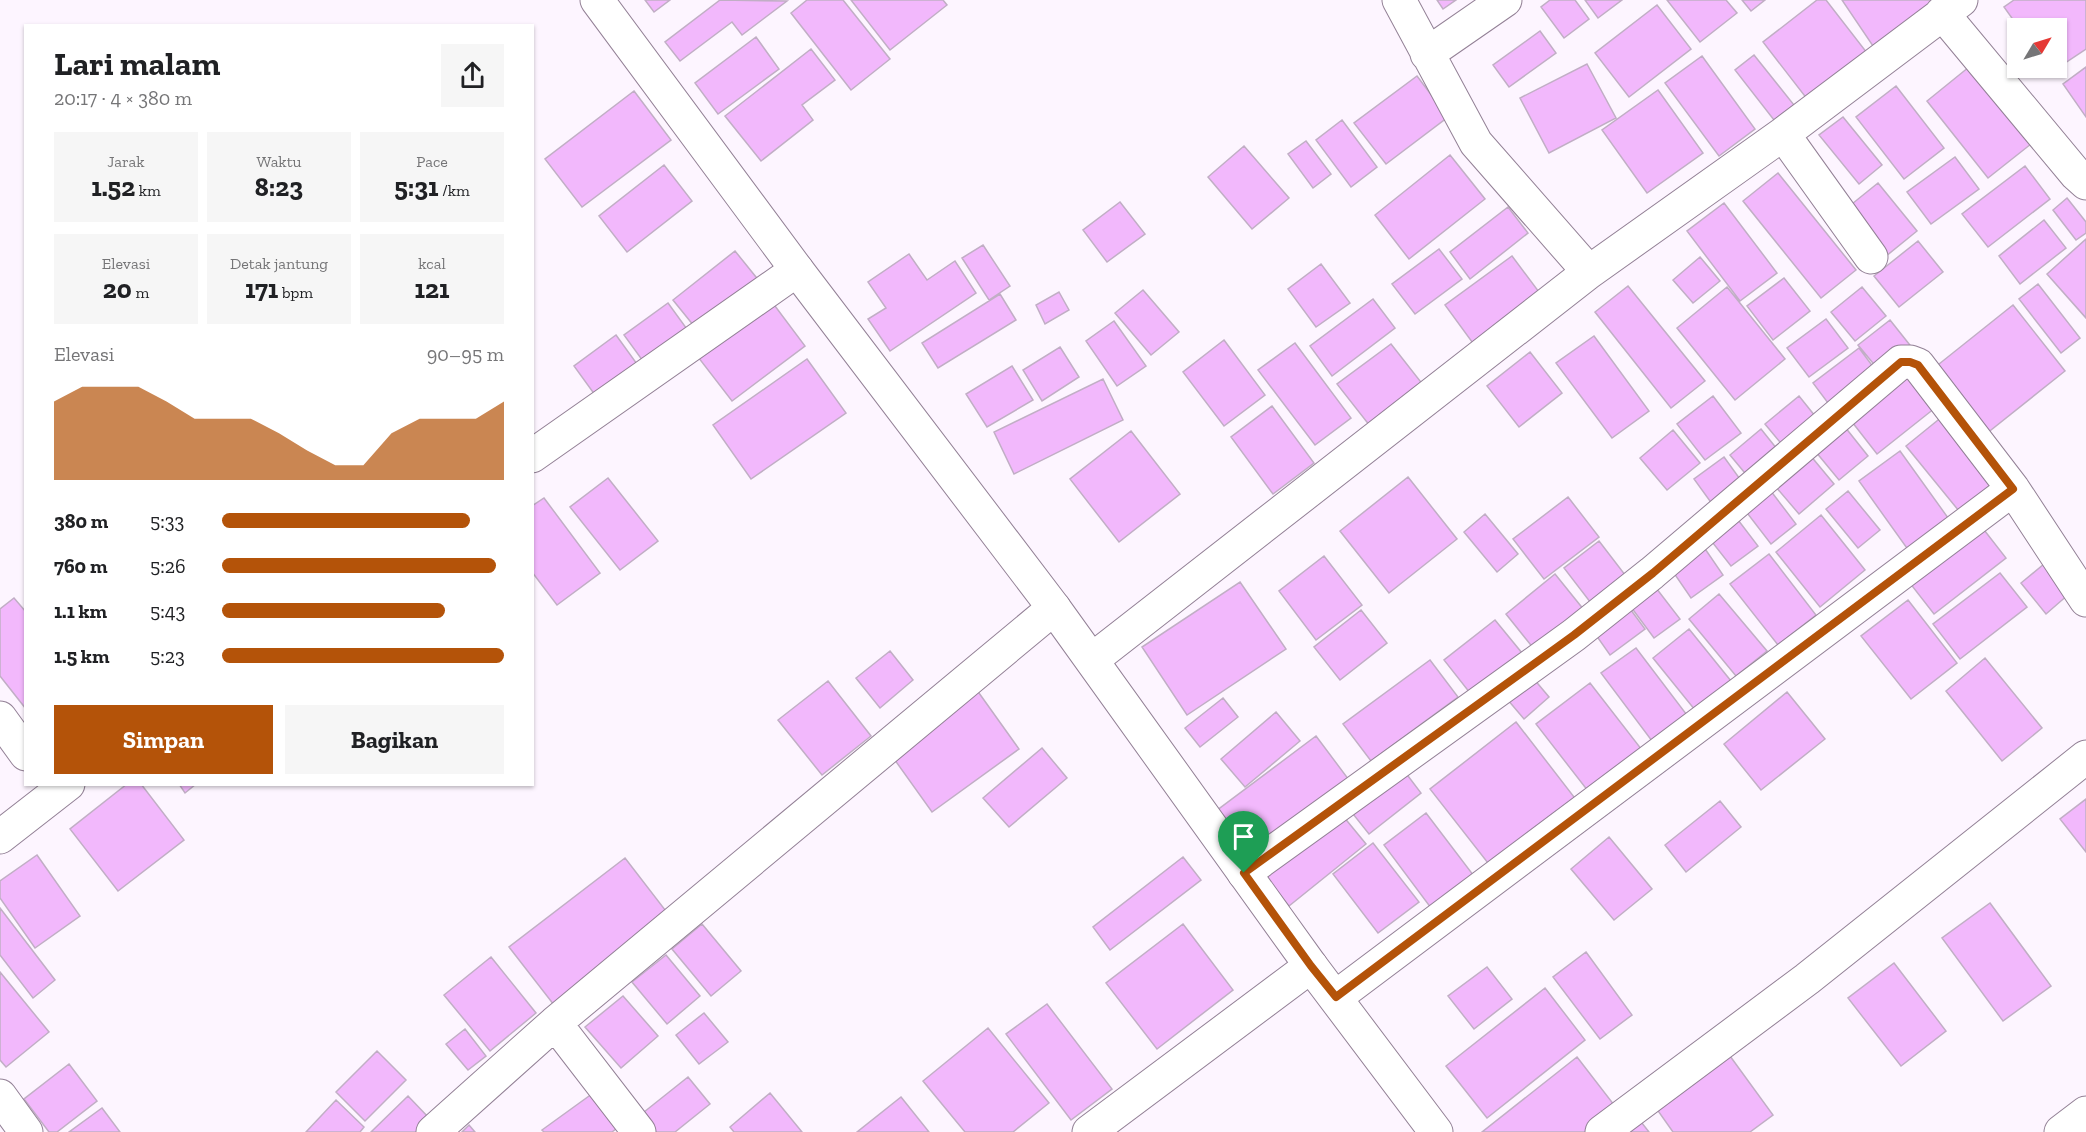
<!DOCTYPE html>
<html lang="id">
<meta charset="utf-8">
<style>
:root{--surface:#fff;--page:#f6f6f6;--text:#202124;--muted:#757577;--accent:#b45309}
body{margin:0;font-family:"Zilla Slab",serif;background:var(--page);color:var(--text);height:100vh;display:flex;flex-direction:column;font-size:22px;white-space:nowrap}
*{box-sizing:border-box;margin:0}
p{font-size:20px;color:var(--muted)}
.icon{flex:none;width:33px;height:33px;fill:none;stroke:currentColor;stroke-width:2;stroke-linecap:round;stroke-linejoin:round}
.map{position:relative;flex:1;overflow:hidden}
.drawer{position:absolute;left:24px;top:24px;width:510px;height:762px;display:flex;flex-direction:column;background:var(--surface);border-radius:0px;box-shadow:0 2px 4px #0004}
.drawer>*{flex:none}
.needle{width:39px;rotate:52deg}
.buttons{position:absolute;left:2007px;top:18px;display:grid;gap:12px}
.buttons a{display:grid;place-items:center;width:60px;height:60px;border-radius:0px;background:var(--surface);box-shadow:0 2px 4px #0004;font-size:30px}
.pin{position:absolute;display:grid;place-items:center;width:51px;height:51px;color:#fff;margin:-62px -26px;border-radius:50% 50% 50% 0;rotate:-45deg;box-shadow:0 0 6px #0007}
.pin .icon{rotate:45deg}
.round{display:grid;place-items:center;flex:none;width:63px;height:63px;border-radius:0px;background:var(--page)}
.head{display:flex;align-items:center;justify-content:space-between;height:102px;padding:0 30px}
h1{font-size:33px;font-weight:800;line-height:45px}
.stats{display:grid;grid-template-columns:repeat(3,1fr);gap:9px;height:102px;padding:6px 30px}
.stats div{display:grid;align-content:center;border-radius:0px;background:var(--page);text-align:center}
.stats b{font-size:26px;font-weight:800}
.stats small{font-size:16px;font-weight:400}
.stats p{font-size:16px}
.chart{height:168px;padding:12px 30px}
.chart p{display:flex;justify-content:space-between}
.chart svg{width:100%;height:108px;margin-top:6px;fill:var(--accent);opacity:.7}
.action{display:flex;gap:12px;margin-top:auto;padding:12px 30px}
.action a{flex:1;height:69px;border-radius:0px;background:var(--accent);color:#fff;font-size:24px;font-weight:800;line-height:69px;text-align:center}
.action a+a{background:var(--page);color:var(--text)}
ul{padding:0 30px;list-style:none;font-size:20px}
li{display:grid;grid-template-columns:96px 72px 1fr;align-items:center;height:45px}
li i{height:15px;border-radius:8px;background:var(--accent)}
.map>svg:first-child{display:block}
.building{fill:#f2b8fc;stroke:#c1aec5;stroke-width:1.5}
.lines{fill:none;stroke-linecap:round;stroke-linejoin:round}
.minor-casing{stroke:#938196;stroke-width:35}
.tertiary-casing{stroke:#938196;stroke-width:35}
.minor{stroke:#fff;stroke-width:33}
.tertiary{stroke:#fff;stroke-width:33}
.route-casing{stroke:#fff;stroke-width:12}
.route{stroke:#b45309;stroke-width:8}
</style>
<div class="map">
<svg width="2086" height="1132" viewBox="0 0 2086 1132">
<rect width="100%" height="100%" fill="#fdf5ff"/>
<path class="building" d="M 645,0 L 670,0 L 654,12 Z
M 720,0 L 787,1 L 742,35 L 732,22 L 680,61 L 665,42 Z
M 807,0 L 843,0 L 890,59 L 851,90 L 791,13 Z
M 851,0 L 943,0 L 947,5 L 890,50 Z
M 1437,0 L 1456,0 L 1443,9 Z
M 1550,0 L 1575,0 L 1589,19 L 1564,38 L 1541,7 Z
M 1585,0 L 1622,0 L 1598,18 Z
M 1667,0 L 1726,0 L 1737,13 L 1700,42 Z
M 1742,0 L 1765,0 L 1751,11 Z
M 1817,0 L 1826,0 L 1871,58 L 1811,104 L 1763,42 Z
M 1842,0 L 1941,0 L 1875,49 Z
M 2014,0 L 2086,0 L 2086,49 L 2050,73 L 2046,68 L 2056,68 L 2056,28 L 2019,28 L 2004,7 Z
M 1657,5 L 1691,49 L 1629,97 L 1595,53 Z
M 1540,31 L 1556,53 L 1509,87 L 1493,65 Z
M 756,37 L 779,69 L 718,114 L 695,83 Z
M 811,49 L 835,80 L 802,105 L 813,120 L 761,161 L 725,116 Z
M 1754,55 L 1794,105 L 1774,120 L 1735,70 Z
M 1702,56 L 1755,129 L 1719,156 L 1665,83 Z
M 1587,64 L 1616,118 L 1549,153 L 1520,98 Z
M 1969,67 L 2031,144 L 1988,178 L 1927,101 Z
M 2086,67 L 2086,117 L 2063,84 Z
M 1417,76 L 1448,117 L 1386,164 L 1354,123 Z
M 1896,86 L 1944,148 L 1904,179 L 1856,117 Z
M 1658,90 L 1703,153 L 1647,193 L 1602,130 Z
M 634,91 L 671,140 L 582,207 L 545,159 Z
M 1843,117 L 1882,165 L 1859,184 L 1819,135 Z
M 1342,120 L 1377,167 L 1351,187 L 1316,140 Z
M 1306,141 L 1331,174 L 1313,188 L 1288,154 Z
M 1244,146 L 1289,198 L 1252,229 L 1208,177 Z
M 1450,155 L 1485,199 L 1409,259 L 1375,215 Z
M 1955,157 L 1979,189 L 1931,224 L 1907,192 Z
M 664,165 L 692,201 L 627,252 L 599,216 Z
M 2025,166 L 2050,199 L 1988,247 L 1962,214 Z
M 1778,173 L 1856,270 L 1821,298 L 1743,201 Z
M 1878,183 L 1917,231 L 1880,261 L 1842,212 Z
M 2067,198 L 2086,222 L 2086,233 L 2076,240 L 2053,210 Z
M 1120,202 L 1145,234 L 1107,262 L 1083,230 Z
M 1724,203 L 1777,273 L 1740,301 L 1687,231 Z
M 1508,207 L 1528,233 L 1470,279 L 1450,252 Z
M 2044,220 L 2066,248 L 2020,284 L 1999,256 Z
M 2086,239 L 2086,318 L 2047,274 Z
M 1918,241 L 1943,272 L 1899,307 L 1874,276 Z
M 983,245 L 1010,286 L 989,300 L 962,258 Z
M 1439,249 L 1462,279 L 1415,314 L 1392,284 Z
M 735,251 L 760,282 L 698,331 L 673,300 Z
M 909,254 L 927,280 L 955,261 L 976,293 L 890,351 L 868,319 L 886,308 L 868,282 Z
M 1512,256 L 1542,296 L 1475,346 L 1445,305 Z
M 1700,257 L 1720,281 L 1693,303 L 1673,280 Z
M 1321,264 L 1350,303 L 1316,327 L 1288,289 Z
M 1784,278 L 1810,311 L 1773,340 L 1747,306 Z
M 2038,284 L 2080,338 L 2061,353 L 2019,299 Z
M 1628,286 L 1705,381 L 1671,408 L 1595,312 Z
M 1727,287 L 1785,359 L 1735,400 L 1677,328 Z
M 1862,287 L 1886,316 L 1855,341 L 1831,312 Z
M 1143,290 L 1179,332 L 1151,355 L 1115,313 Z
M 1059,292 L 1069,310 L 1045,324 L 1036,305 Z
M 1000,294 L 1016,320 L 938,368 L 922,343 Z
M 1373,299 L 1395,328 L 1332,376 L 1310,346 Z
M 772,302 L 805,346 L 732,401 L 698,357 Z
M 668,303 L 692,336 L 648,368 L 624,335 Z
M 2013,305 L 2065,371 L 1986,434 L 1934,368 Z
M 1826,319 L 1848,348 L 1809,377 L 1787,348 Z
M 1890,320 L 1913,349 L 1882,374 L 1858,345 Z
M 1114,321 L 1146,366 L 1117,386 L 1086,341 Z
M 616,335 L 637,364 L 595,395 L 574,366 Z
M 1594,336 L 1649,411 L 1612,438 L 1556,363 Z
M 1224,340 L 1265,395 L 1224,426 L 1183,372 Z
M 1295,343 L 1351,418 L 1315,445 L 1258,370 Z
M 1391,344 L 1424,386 L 1370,426 L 1337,384 Z
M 1060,347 L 1079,377 L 1042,401 L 1023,370 Z
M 1859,348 L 1880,376 L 1834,411 L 1813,383 Z
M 1530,352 L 1562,393 L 1519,427 L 1487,386 Z
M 807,359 L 846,413 L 751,479 L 713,425 Z
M 1012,366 L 1033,400 L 987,427 L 966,394 Z
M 1906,372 L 1935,408 L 1877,454 L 1849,418 Z
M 1103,379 L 1123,420 L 1014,474 L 994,432 Z
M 1713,396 L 1741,433 L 1705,460 L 1677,424 Z
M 1799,396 L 1823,426 L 1789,453 L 1765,424 Z
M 1272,406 L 1314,463 L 1273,494 L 1231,437 Z
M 1943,416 L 1996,480 L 1959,511 L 1906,446 Z
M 1841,422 L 1868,456 L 1839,480 L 1811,446 Z
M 1761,429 L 1785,459 L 1754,484 L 1730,455 Z
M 1673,430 L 1700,463 L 1667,490 L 1640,458 Z
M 1131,431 L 1180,494 L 1119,542 L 1070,479 Z
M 1805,449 L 1834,484 L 1799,514 L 1770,480 Z
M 1900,451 L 1951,522 L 1909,551 L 1859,481 Z
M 1724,457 L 1745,486 L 1715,508 L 1694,479 Z
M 1408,477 L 1457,539 L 1389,593 L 1340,531 Z
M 608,478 L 658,541 L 620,570 L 570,507 Z
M 1767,486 L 1796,524 L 1771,544 L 1741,505 Z
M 1848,491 L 1880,530 L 1858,548 L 1826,509 Z
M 1568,497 L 1599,537 L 1544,579 L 1513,539 Z
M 544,498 L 600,573 L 557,605 L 532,572 L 532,506 Z
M 1732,512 L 1758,546 L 1731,566 L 1705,533 Z
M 1485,514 L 1518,554 L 1497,572 L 1464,532 Z
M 1821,515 L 1865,570 L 1820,607 L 1776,552 Z
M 1981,526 L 2006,558 L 1934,614 L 1909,582 Z
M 1699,540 L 1723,575 L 1691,598 L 1667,563 Z
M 1599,541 L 1629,580 L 1594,607 L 1564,568 Z
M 1769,554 L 1816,615 L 1778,645 L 1730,584 Z
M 1324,556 L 1362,605 L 1316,640 L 1279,591 Z
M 2044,564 L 2069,594 L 2046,614 L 2021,583 Z
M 2000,573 L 2027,607 L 1960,659 L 1933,624 Z
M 1555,574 L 1584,610 L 1534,649 L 1506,614 Z
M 1240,582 L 1286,649 L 1187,715 L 1142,647 Z
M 1653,584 L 1680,619 L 1654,638 L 1628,603 Z
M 1719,594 L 1767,651 L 1736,676 L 1689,619 Z
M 14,598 L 26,612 L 26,709 L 0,676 L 0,609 Z
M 1908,600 L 1957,663 L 1911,699 L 1861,636 Z
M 1625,602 L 1645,629 L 1610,655 L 1591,628 Z
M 1361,610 L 1387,643 L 1340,680 L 1314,647 Z
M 1495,620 L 1522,653 L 1470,693 L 1444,660 Z
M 1689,629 L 1731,681 L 1695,710 L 1653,658 Z
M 1636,648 L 1693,723 L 1658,749 L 1601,673 Z
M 890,651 L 913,680 L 880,708 L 856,678 Z
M 1985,658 L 2042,728 L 2002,761 L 1946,691 Z
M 1430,660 L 1458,697 L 1371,761 L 1343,724 Z
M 1528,672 L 1549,697 L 1524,719 L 1502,693 Z
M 828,681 L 871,736 L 822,775 L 778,720 Z
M 1590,683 L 1649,759 L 1595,800 L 1536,724 Z
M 974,686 L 1019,749 L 932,812 L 887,749 Z
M 1787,692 L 1825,739 L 1761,790 L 1724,744 Z
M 1223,698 L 1238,717 L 1200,747 L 1185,728 Z
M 1276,712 L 1300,741 L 1245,787 L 1221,759 Z
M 1516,722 L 1581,806 L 1495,872 L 1430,789 Z
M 1316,736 L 1349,780 L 1244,858 L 1212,814 Z
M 1042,748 L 1067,778 L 1009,827 L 983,798 Z
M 1402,768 L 1421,793 L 1369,834 L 1349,809 Z
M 127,784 L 141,784 L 184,840 L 118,891 L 70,829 Z
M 179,784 L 196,784 L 185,793 Z
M 2086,799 L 2086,852 L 2060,819 Z
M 1720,801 L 1741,827 L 1686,872 L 1665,845 Z
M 1426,813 L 1477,880 L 1434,912 L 1384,845 Z
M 1343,816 L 1366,844 L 1289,906 L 1266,877 Z
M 1609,837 L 1652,889 L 1614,920 L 1571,869 Z
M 1373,843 L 1419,902 L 1378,933 L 1333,874 Z
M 37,855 L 80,916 L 35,948 L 0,898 L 0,881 Z
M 1183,857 L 1201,880 L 1110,950 L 1093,927 Z
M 625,858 L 669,915 L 554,1005 L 509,947 Z
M 1990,903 L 2051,986 L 2003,1021 L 1942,938 Z
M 0,908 L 55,980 L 33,998 L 0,955 Z
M 702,924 L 741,971 L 711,996 L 672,949 Z
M 1183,924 L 1233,990 L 1157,1049 L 1106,983 Z
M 1586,952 L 1632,1015 L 1600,1039 L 1553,977 Z
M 666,955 L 700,996 L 667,1024 L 632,982 Z
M 491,957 L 536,1013 L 490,1051 L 444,995 Z
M 1894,963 L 1946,1031 L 1901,1066 L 1848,998 Z
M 1487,967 L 1512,999 L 1474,1029 L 1448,996 Z
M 0,972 L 49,1032 L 6,1067 L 0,1060 Z
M 1545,988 L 1585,1040 L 1487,1118 L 1446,1066 Z
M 623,996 L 658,1036 L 621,1068 L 585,1027 Z
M 1047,1004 L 1112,1089 L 1071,1120 L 1006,1034 Z
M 704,1013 L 728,1042 L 699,1064 L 676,1035 Z
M 988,1028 L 1049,1103 L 1013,1132 L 965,1132 L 923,1081 Z
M 465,1029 L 486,1056 L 468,1070 L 446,1044 Z
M 377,1051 L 406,1080 L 365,1121 L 336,1092 Z
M 1730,1056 L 1773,1115 L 1750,1132 L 1673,1132 L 1656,1108 Z
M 1577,1057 L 1618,1110 L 1590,1132 L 1482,1132 Z
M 69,1064 L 97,1101 L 57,1132 L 49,1132 L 24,1099 Z
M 688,1077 L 710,1104 L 675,1132 L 652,1132 L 639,1116 Z
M 596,1091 L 621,1125 L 612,1132 L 544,1132 L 542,1130 Z
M 770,1093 L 802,1132 L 734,1132 L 730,1127 Z
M 408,1096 L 430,1119 L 417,1132 L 371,1132 Z
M 901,1097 L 929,1132 L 857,1132 Z
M 336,1100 L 364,1127 L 360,1132 L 306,1132 Z
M 102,1108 L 120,1132 L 69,1132 Z
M 1638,1118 L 1649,1132 L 1620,1132 Z
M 469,1125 L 475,1132 L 462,1132 Z"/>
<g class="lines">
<g class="minor-casing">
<path id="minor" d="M 1399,0 L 1476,143 L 1589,272
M 1942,13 L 2076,174 L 2086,183
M 1427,54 L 1505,0
M 1783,134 L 1871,257
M 532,456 L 797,270
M 1093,659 L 1589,272 L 1783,134 L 1961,0
M 0,718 L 26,754
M 0,837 L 68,784
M 1244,873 L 1574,635 L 1652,573 L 1901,362 L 1910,362 L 1918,365 L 2013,489 L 2086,600
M 1336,997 L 2013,489
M 555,1023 L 639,1132
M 0,1096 L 26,1132
M 433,1132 L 555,1023 L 1054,608
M 1089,1132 L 1311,966
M 1602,1132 L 1807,979 L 2086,757
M 2061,1132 L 2086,1113"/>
</g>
<g class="tertiary-casing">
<path id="tertiary" d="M 597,0 L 797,270 L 1054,608 L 1311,966 L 1436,1132"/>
</g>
<use href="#minor" class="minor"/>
<use href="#tertiary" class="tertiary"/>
</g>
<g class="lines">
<g class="route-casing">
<path id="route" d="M 1901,362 L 1910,362 L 1918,365 L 2013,489 L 1336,997 L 1311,966 L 1244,873 L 1574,635 L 1653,573 Z"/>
</g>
<use href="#route" class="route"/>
</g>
</svg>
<div class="buttons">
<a><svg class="needle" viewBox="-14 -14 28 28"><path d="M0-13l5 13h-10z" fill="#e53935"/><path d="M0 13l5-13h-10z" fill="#757577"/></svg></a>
</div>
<div class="pin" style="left:1244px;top:873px;background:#1e9e55"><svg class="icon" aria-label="arrive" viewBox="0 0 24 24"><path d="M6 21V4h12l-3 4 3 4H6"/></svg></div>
<section class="drawer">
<div class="head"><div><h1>Lari malam</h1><p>20:17 · 4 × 380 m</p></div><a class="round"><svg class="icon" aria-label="share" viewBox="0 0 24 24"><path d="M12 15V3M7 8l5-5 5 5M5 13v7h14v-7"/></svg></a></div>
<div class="stats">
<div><p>Jarak</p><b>1.52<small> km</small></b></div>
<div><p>Waktu</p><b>8:23</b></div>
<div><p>Pace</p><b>5:31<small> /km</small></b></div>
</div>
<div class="stats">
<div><p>Elevasi</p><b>20<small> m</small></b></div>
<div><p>Detak jantung</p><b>171<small> bpm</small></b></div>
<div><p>kcal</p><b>121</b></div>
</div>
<div class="chart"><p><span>Elevasi</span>90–95 m</p>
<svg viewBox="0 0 160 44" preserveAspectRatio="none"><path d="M0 44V12L10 6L20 6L30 6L40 12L50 19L60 19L70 19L80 25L90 32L100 38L110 38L120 25L130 19L140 19L150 19L160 12V44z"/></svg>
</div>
<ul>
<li><b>380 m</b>5:33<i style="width:88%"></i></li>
<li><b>760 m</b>5:26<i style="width:97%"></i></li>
<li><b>1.1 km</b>5:43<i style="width:79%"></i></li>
<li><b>1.5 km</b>5:23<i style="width:100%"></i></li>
</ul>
<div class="action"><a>Simpan</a><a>Bagikan</a></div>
</section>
</div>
